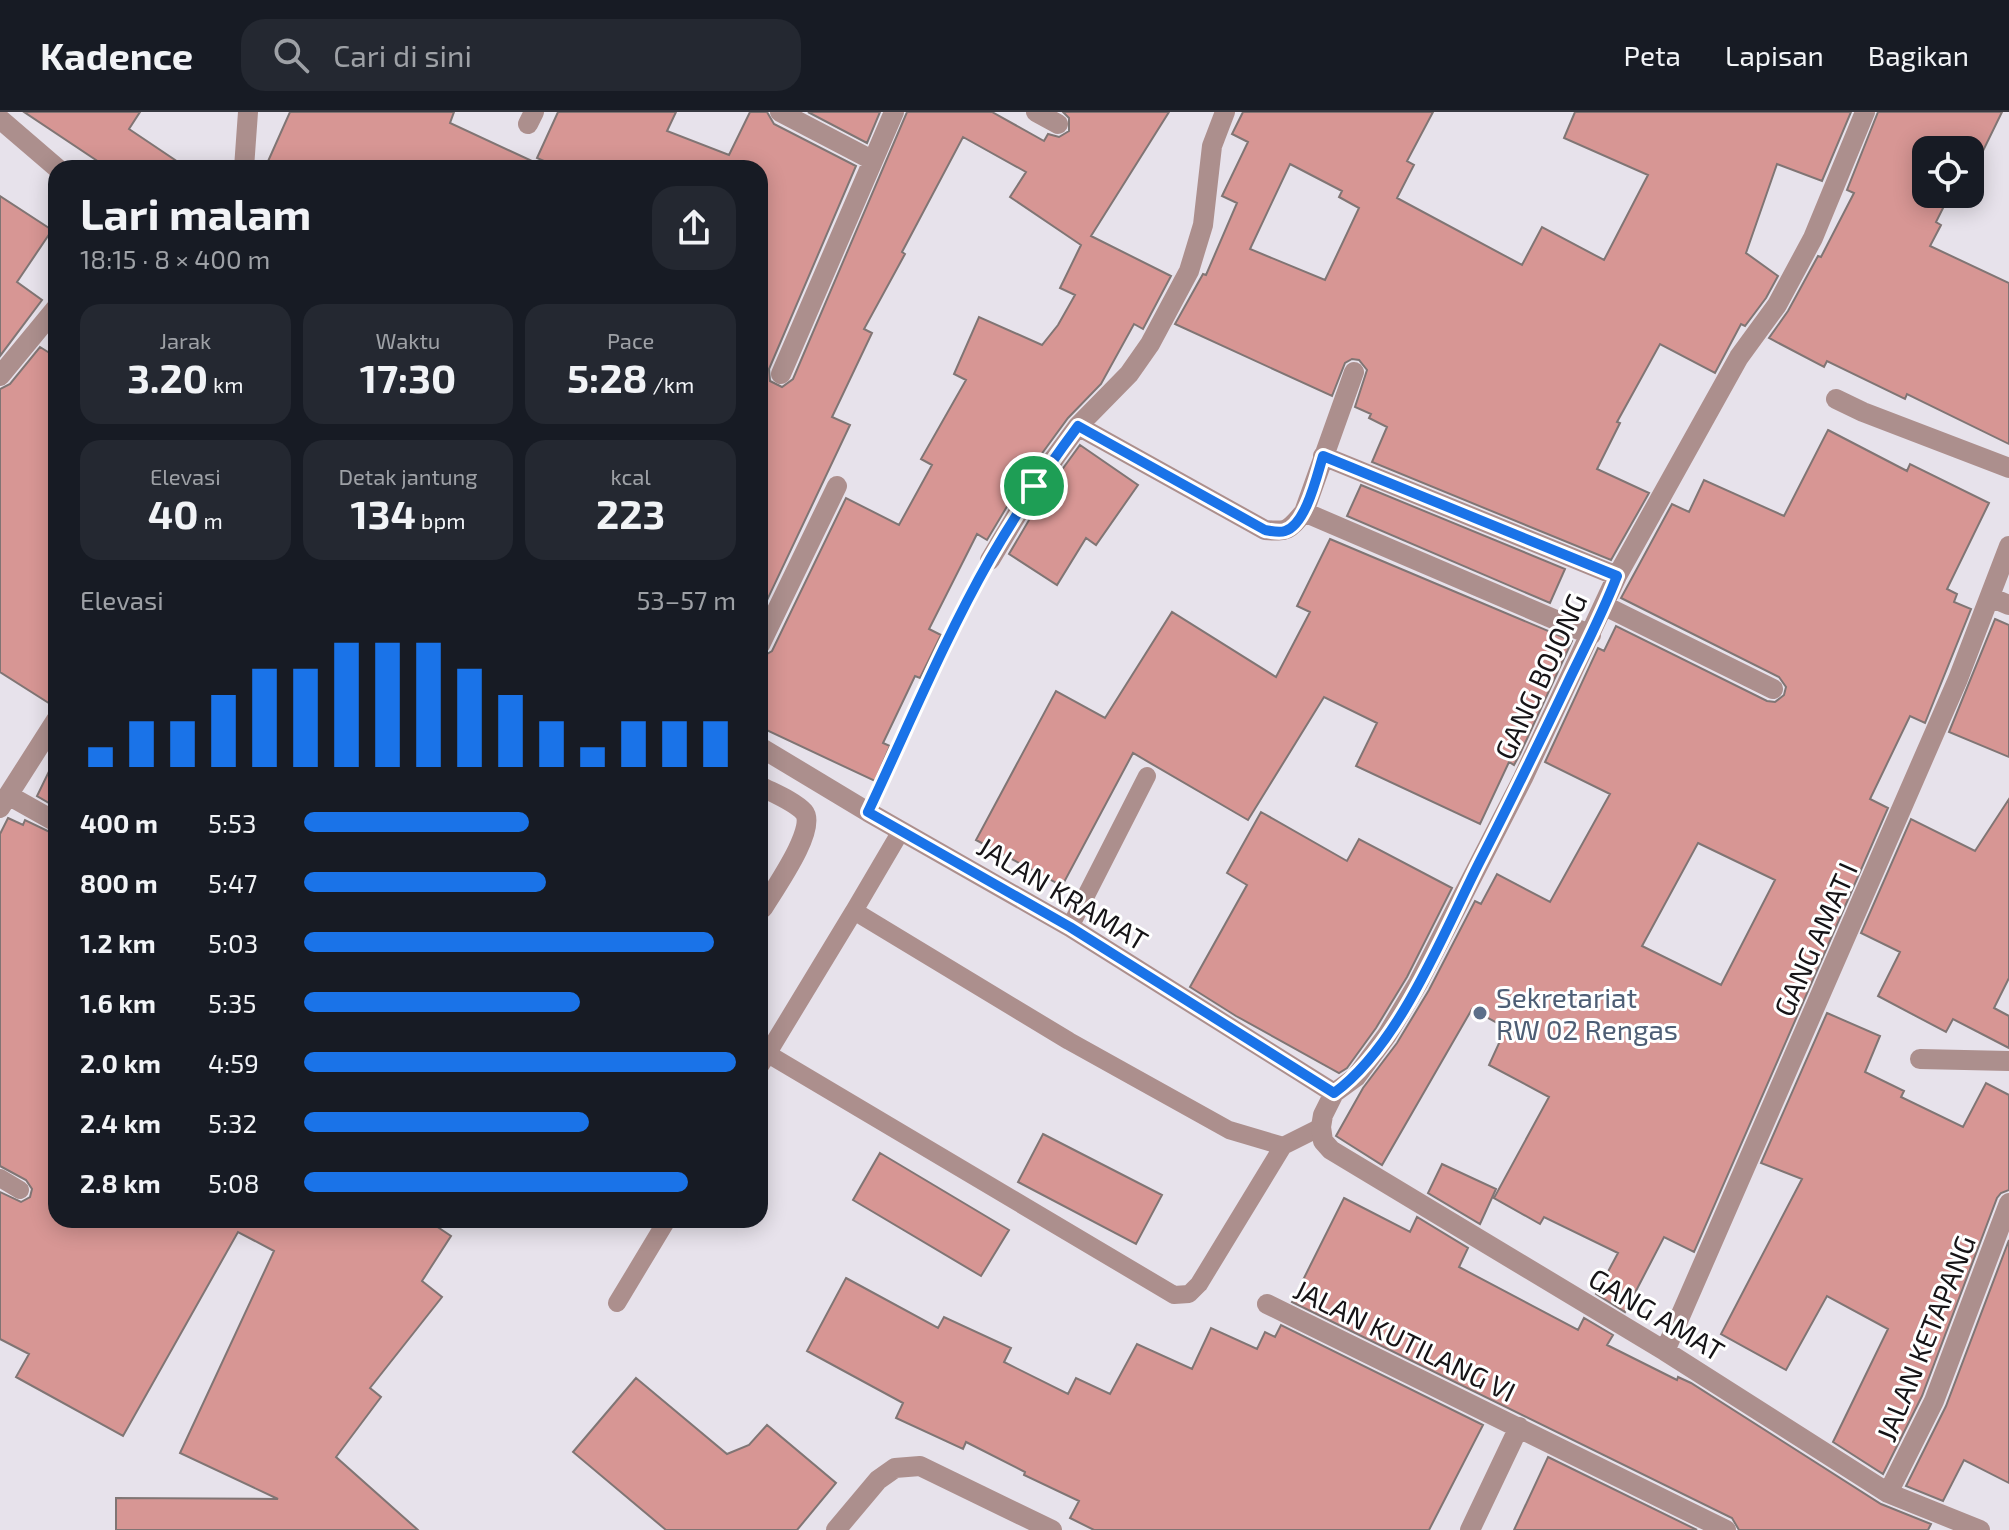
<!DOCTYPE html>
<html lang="id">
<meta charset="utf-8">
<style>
:root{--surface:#171b24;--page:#242831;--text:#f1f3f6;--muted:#9ea1a6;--line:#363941;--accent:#1a73e8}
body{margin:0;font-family:"Exo 2",sans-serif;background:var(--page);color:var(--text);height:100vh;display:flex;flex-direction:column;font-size:30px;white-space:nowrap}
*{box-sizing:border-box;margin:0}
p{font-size:26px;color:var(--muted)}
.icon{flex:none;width:44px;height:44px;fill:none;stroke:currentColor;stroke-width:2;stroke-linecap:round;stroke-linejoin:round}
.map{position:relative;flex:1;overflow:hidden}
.sheet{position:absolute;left:48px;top:48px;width:720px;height:1068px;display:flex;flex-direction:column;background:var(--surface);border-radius:24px;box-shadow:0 4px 20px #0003}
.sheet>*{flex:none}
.buttons{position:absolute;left:1912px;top:24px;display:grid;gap:16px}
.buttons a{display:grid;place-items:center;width:72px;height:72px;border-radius:16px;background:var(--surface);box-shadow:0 4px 20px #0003;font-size:40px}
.pin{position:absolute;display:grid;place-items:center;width:68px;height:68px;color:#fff;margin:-34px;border:4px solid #fff;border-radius:50%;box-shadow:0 2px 8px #0007}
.round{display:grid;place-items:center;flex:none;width:84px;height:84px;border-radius:24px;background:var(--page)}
.overview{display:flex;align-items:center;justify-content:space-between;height:136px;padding:0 32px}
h1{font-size:44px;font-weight:700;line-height:60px}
.figures{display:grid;grid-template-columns:repeat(3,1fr);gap:12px;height:136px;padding:8px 32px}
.figures div{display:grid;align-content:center;border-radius:20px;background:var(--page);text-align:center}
.figures b{font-size:40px;font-weight:700}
.figures small{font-size:22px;font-weight:400}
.figures p{font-size:22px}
.chart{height:224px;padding:16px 32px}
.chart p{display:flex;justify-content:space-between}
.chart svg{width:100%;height:144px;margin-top:8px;stroke:var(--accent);stroke-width:6}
ul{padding:0 32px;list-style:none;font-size:26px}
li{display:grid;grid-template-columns:128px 96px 1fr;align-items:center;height:60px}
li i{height:20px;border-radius:10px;background:var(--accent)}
header{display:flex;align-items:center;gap:48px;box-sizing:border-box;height:112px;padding:0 40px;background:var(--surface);border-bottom:2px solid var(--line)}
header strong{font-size:38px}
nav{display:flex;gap:44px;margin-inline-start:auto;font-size:28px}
.search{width:560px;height:72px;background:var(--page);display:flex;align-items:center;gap:20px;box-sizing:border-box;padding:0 28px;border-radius:24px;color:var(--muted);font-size:30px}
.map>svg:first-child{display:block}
.building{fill:#d79694;stroke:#807574;stroke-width:2;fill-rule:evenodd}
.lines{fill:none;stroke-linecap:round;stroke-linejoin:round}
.path{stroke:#99959c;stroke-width:5;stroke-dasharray:6 4;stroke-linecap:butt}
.service{stroke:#ac8f8d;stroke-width:18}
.minor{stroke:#ac8f8d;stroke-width:20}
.route-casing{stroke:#fff;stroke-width:16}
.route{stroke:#1a73e8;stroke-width:10}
.service-dot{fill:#5c6f8a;stroke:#fff;stroke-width:3}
.labels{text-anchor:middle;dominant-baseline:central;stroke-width:6;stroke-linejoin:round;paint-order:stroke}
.street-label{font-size:28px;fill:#161417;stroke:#fff}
.service-label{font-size:28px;fill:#4e5e75;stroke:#fff;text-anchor:start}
</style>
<header>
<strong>Kadence</strong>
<div class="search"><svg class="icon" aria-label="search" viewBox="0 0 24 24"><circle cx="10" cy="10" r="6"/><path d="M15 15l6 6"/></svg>Cari di sini</div>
<nav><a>Peta</a><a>Lapisan</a><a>Bagikan</a></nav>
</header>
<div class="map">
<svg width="2009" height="1418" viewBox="0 0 2009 1418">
<rect width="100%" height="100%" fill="#e7e2eb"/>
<path class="building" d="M 24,0 L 140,0 L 129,17 L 187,56 L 108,56 Z
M 290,0 L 454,0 L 450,11 L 547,56 L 265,56 Z
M 558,0 L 676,0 L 667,19 L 729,43 L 750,0 L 767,0 L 774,12 L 856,54 L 769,257 L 770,269 L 782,275 L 793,267 L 907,0 L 992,0 L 1044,29 L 1048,22 L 1059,25 L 1069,19 L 1069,6 L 1063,0 L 1169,0 L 1091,124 L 1171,164 L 1143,217 L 1134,212 L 1101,272 L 1068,306 L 1024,366 L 987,428 L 977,422 L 929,517 L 941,523 L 920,566 L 915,564 L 883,631 L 890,634 L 875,669 L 760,615 L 760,546 L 772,539 L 846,386 L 899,413 L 932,353 L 921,347 L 966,268 L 954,262 L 979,205 L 1042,233 L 1058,213 L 1075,183 L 1060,176 L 1081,133 L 1010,85 L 1026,60 L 963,25 L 902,140 L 905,142 L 864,217 L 872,221 L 832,305 L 850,313 L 760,503 L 760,56 L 560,56 L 537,46 Z
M 808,0 L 880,0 L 867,31 Z
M 1243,0 L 1433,0 L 1407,49 L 1414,53 L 1397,86 L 1522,153 L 1542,115 L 1604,148 L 1648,63 L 1564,26 L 1575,0 L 1851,0 L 1822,69 L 1777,52 L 1746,141 L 1778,164 L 1766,186 L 1745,214 L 1741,212 L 1715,261 L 1660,232 L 1617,310 L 1620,311 L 1597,357 L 1649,381 L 1611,448 L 1372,350 L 1387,315 L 1369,306 L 1371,302 L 1355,295 L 1367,258 L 1359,248 L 1352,247 L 1345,251 L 1332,284 L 1175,212 L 1203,162 L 1206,163 L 1237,91 L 1222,84 L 1248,30 L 1232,22 ZM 1290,52 L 1342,79 L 1339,85 L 1359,96 L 1325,168 L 1250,137 Z
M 1878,0 L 2002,0 L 1981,43 L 1971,38 L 1970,41 L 1970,38 L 1926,38 L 1926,82 L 1950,82 L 1936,110 L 1941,113 L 1930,134 L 2009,171 L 2009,332 L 1907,282 L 1905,287 L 1827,249 L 1824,255 L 1769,226 L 1788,199 L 1818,144 L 1821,145 L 1854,81 L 1847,78 Z
M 0,84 L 52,118 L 17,170 L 42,188 L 0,244 Z
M 40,235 L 56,245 L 55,595 L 0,560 L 0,277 L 10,272 Z
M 1828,318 L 1907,359 L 1910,352 L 1989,391 L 1947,477 L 1957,482 L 1954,490 L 1971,497 L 1925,611 L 1910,604 L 1870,687 L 1888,696 L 1694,1140 L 1664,1125 L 1625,1200 L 1596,1182 L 1618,1141 L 1544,1105 L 1540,1112 L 1494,1086 L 1549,985 L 1489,953 L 1506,916 L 1472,897 L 1382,1053 L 1336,1024 L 1363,976 L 1397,931 L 1429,878 L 1475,789 L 1481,792 L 1497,762 L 1550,790 L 1610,682 L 1545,650 L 1598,536 L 1604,539 L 1616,514 L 1767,589 L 1775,590 L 1784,583 L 1786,575 L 1779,565 L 1621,486 L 1672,392 L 1689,400 L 1704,368 L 1784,404 ZM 1698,731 L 1775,768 L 1721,873 L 1642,834 Z
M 1080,333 L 1138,373 L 1096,433 L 1086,426 L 1057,473 L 1009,442 L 1045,381 Z
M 1361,373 L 1565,457 L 1550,491 L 1347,404 Z
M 1330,427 L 1572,529 L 1520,642 L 1514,653 L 1509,650 L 1480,712 L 1356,654 L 1377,611 L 1324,585 L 1248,708 L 1133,641 L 1062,774 L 976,728 L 1056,579 L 1105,606 L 1172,500 L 1276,565 L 1310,500 L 1297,494 Z
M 1995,507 L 2009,513 L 2009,645 L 1949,620 Z
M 56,645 L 56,695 L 37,684 Z
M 2009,687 L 2009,866 L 1994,896 L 2009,904 L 2009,936 L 1953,907 L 1946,920 L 1878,884 L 1900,840 L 1861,821 L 1911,707 L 1975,739 Z
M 1261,700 L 1347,749 L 1359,727 L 1452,776 L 1407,865 L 1376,916 L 1347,956 L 1339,961 L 1236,904 L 1190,875 L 1247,773 L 1227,761 Z
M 8,706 L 23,713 L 25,708 L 56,723 L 56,1108 L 427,1108 L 451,1124 L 422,1169 L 442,1185 L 370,1276 L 381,1285 L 336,1345 L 418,1418 L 116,1418 L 116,1386 L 278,1387 L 180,1341 L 274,1139 L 238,1120 L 123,1324 L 16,1265 L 29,1242 L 0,1227 L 0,1080 L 21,1090 L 30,1085 L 32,1077 L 26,1068 L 0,1054 L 0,722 Z
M 1827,901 L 1880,924 L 1865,960 L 1904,979 L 1901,985 L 1963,1015 L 1986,971 L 2009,983 L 2009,1078 L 2001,1081 L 1997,1086 L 1922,1284 L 1883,1362 L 1833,1330 L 1888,1217 L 1827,1184 L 1786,1258 L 1721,1222 L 1802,1067 L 1761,1051 Z
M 1043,1022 L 1162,1083 L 1136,1132 L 1018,1070 Z
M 880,1041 L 1009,1118 L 981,1164 L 853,1088 Z
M 1442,1052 L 1496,1077 L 1480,1112 L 1428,1081 Z
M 1344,1086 L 1410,1120 L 1417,1105 L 1468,1136 L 1459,1155 L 1578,1218 L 1584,1206 L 1613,1223 L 1607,1233 L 1677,1268 L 1678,1265 L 1691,1271 L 1881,1392 L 1931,1412 L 1928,1418 L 1739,1418 L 1732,1406 L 1292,1190 Z
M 2009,1128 L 2009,1371 L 1964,1348 L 1943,1389 L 1906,1374 L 1946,1294 Z
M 846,1166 L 938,1216 L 944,1205 L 1011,1236 L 1004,1250 L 1068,1282 L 1076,1266 L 1110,1282 L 1137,1232 L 1192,1257 L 1211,1216 L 1257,1237 L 1265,1220 L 1275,1225 L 1281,1213 L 1483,1313 L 1429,1418 L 1094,1418 L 1070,1406 L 1079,1389 L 1024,1363 L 1025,1360 L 966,1330 L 963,1337 L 896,1306 L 903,1291 L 807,1239 Z
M 636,1266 L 727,1342 L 749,1333 L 767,1313 L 836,1371 L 797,1418 L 666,1418 L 573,1340 Z
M 1548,1345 L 1697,1418 L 1514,1418 Z"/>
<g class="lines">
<path class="path" d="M 880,674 L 978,470"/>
<path class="service" d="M 854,799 L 901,719
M 1070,815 L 1147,664
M 768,942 L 1174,1183 L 1189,1182 L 1199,1172 L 1283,1034 L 1321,1015
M 760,954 L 854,799 L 1069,929 L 1229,1018 L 1283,1034
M 0,1066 L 20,1078
M 617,1191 L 667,1108"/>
<path class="minor" d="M 780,0 L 872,48
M 1036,0 L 1058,12
M 1865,0 L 1813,126 L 1777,193 L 1739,245 L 1617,464 L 1523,666 L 1418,871 L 1387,923 L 1356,965 L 1334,981 L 1323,1003 L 1321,1015 L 1323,1029 L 1331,1038 L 1665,1239 L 1888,1381 L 1980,1418
M 0,7 L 57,56
M 528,12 L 534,0
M 244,56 L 248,0
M 781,262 L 894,0
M 0,264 L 56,196
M 1836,287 L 1863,300 L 2009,356
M 1078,314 L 1265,418 C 1288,420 1289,418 1304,400 L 1354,260
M 1323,344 L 1617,464
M 1304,400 L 1591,523
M 990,448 L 1034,374 L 1078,314 L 1129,262 L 1150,232 L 1189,159 L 1203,113 L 1212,34 L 1225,0
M 1990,485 L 2009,493
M 1605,494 L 1773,577
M 760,533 L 837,374
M 760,635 L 868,700 L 1070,815 L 1334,981
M 760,674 C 773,681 794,689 804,700 C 818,716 773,779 763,796
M 8,683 L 56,710
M 0,696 L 56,608
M 1920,947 L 2009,949
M 1267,1192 L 1726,1418
M 1665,1239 L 1958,567 L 2009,434
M 1888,1381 L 1934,1289 L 2009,1091
M 836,1418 L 878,1368 L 895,1356 L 920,1354 L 1052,1418
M 1470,1418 L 1519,1315"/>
</g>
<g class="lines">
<g class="route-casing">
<path id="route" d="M 1078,314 L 1265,418 C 1271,419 1279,421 1285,419 C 1306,413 1317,363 1323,344 L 1617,464 C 1604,498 1587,531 1571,564 C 1541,627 1511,689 1479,751 C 1443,822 1399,934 1334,981 L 1070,815 L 868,700 C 908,615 944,528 990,447 C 1017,400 1046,357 1078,314 Z"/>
</g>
<use href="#route" class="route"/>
</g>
<circle class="service-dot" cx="1480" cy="901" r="8"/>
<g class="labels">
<g class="street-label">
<text transform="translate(1540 564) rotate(-65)">GANG BOJONG</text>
<text transform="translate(1063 781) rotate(31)">JALAN KRAMAT</text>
<text transform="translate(1815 827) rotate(-66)">GANG AMAT I</text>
<text transform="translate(1657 1202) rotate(31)">GANG AMAT</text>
<text transform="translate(1925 1226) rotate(-68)">JALAN KETAPANG</text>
<text transform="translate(1405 1228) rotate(26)">JALAN KUTILANG VI</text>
</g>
<g class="service-label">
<text x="1496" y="885">Sekretariat<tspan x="1496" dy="32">RW 02 Rengas</tspan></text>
</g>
</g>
</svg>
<div class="buttons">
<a><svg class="icon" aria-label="locate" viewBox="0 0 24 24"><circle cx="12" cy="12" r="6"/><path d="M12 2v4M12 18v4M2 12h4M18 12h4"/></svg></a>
</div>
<div class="pin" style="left:1034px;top:374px;background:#1e9e55"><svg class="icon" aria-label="arrive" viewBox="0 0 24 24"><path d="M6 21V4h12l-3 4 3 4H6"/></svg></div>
<section class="sheet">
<div class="overview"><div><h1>Lari malam</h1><p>18:15 · 8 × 400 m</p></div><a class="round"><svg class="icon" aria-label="share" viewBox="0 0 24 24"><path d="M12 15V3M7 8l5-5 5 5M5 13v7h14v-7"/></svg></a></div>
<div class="figures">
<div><p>Jarak</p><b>3.20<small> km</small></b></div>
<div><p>Waktu</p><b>17:30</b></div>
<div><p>Pace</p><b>5:28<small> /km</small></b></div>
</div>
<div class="figures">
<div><p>Elevasi</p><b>40<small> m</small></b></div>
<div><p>Detak jantung</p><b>134<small> bpm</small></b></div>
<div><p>kcal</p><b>223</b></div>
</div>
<div class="chart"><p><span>Elevasi</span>53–57 m</p>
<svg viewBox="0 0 160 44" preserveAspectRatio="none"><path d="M5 44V38M15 44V30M25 44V30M35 44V22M45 44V14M55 44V14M65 44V6M75 44V6M85 44V6M95 44V14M105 44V22M115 44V30M125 44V38M135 44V30M145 44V30M155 44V30"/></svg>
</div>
<ul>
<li><b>400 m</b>5:53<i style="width:52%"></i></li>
<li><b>800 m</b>5:47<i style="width:56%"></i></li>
<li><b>1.2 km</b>5:03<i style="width:95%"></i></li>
<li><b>1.6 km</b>5:35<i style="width:64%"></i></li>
<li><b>2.0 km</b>4:59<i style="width:100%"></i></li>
<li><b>2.4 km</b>5:32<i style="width:66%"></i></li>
<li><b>2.8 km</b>5:08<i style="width:89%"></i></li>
</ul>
</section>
</div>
